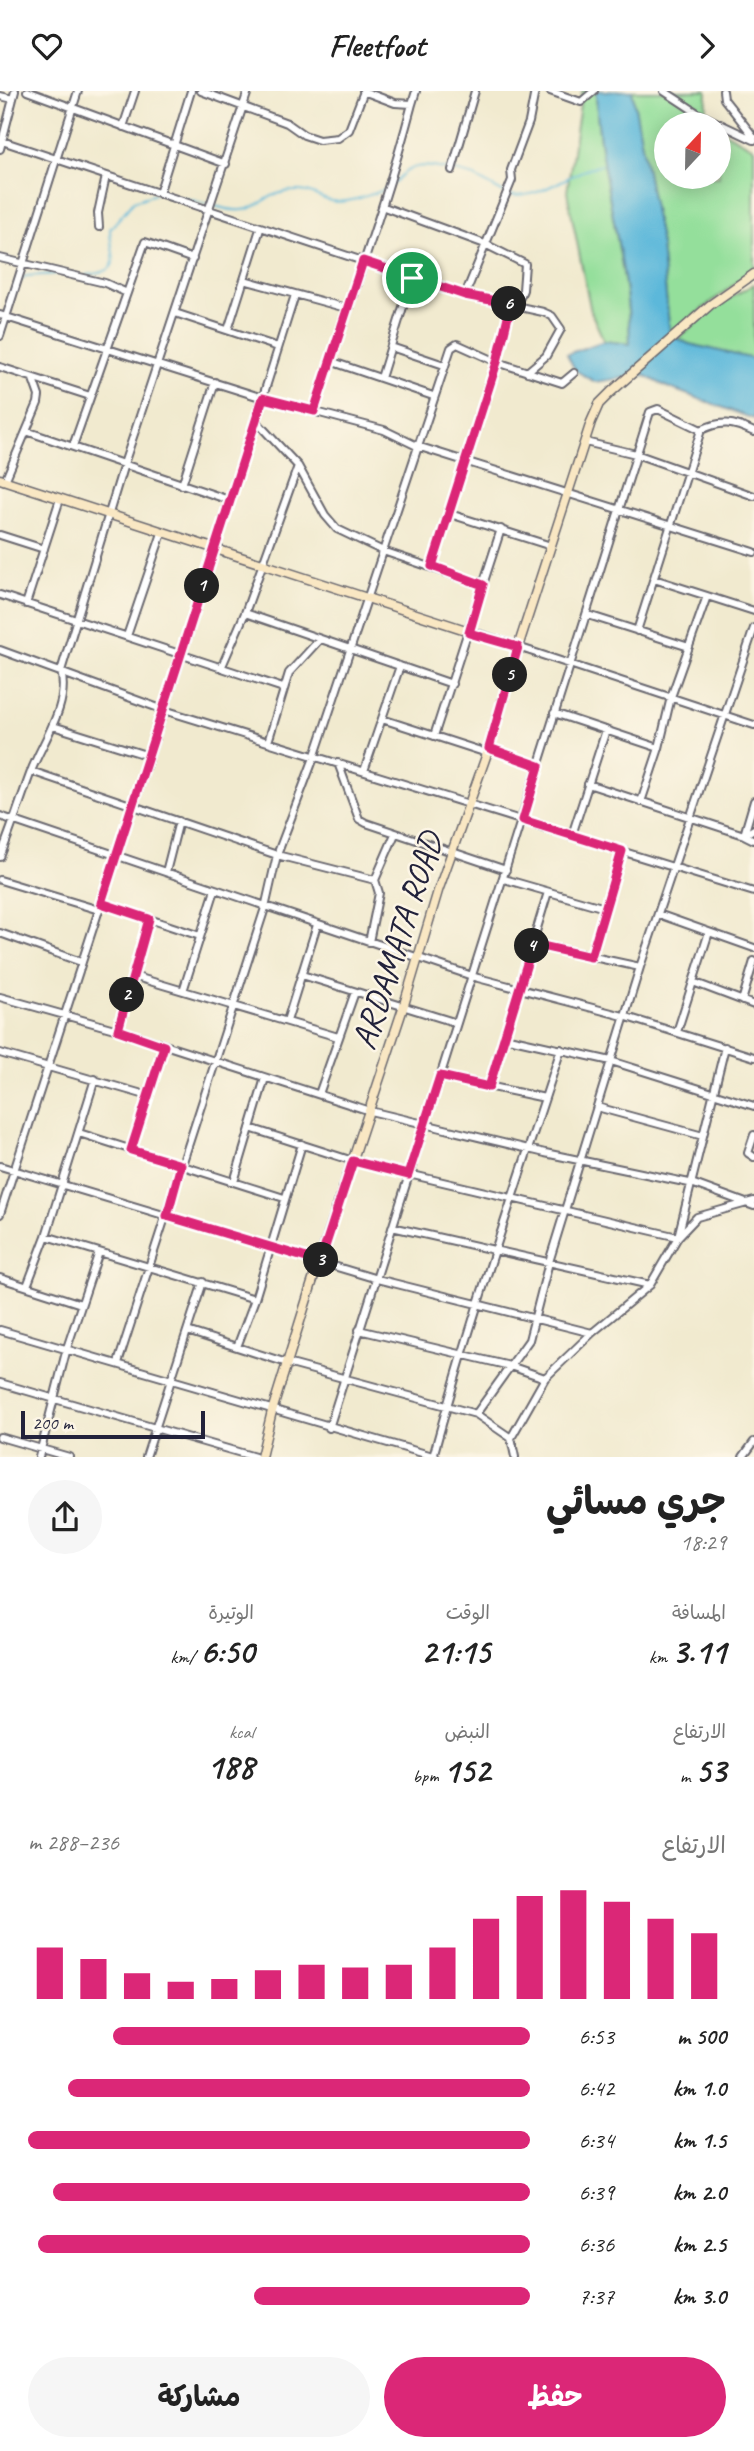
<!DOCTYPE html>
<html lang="ar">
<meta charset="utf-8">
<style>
:root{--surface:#fff;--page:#f6f6f6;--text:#222;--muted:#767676;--accent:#db2777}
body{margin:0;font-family:Caveat,"Playpen Sans Arabic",sans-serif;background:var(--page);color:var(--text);direction:rtl;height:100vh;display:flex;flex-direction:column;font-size:26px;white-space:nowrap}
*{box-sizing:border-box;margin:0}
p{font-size:23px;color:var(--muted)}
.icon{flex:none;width:38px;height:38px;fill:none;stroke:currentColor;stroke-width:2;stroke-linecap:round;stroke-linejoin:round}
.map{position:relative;height:1366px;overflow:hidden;direction:ltr}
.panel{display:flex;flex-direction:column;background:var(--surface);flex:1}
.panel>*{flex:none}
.needle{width:46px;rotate:22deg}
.fabs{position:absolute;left:654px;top:21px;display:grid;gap:14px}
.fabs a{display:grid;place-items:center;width:77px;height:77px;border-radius:50%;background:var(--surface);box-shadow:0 4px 18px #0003;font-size:35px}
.scale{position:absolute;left:21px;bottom:18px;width:184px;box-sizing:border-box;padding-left:7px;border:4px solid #22223b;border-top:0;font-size:19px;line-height:24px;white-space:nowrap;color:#22223b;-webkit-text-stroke:5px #fcf5e5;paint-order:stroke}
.pin{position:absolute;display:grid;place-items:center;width:60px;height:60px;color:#fff;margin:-30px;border:4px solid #fff;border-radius:50%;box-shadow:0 2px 7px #0007}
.km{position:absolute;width:35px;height:35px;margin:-18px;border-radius:50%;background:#222;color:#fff;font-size:19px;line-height:35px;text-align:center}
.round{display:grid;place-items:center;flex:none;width:74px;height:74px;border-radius:37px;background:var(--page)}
.headline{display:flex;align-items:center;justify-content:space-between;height:119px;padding:0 28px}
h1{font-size:38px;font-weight:700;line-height:52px}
.metrics{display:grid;grid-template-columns:repeat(3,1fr);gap:10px;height:119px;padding:7px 28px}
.metrics div{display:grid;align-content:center}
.metrics b{font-size:35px;font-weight:700}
.metrics small{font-size:19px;font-weight:400}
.metrics p{font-size:19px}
.chart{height:196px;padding:14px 28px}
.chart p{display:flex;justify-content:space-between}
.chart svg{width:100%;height:126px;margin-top:7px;stroke:var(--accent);stroke-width:6}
.cta{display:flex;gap:14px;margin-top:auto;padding:14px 28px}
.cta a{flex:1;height:80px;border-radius:42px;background:var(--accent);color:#fff;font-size:28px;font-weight:700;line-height:80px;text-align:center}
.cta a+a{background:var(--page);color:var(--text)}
ul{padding:0 28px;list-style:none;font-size:23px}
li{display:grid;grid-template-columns:112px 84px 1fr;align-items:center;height:52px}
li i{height:18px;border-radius:9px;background:var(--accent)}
header{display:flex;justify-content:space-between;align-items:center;height:91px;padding:0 28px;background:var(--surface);font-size:32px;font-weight:700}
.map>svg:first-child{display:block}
.green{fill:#94df9b;stroke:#5b806b;stroke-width:2}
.water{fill:#5cb8da;stroke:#3f6d8a;stroke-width:2}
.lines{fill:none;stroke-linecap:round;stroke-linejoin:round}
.stream{stroke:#5cb8da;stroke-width:2}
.street-casing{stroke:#6a686f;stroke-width:10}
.secondary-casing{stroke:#6a686f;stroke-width:11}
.street{stroke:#fff;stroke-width:6}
.secondary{stroke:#f9e7c3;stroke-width:8}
.route-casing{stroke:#fff;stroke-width:14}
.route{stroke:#db2777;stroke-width:9}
.labels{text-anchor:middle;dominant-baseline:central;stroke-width:5;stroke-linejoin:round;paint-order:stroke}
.street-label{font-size:35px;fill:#22223b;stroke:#fcf5e5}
</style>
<header><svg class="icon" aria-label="forward" viewBox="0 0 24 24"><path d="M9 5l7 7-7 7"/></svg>Fleetfoot<svg class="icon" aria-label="heart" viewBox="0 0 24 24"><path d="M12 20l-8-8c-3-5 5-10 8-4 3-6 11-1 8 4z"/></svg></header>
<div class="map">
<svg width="754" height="1366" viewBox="0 0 754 1366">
<rect width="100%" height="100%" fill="#fcf5e5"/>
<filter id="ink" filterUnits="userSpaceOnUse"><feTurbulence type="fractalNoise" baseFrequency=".0143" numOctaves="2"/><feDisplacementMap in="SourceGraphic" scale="14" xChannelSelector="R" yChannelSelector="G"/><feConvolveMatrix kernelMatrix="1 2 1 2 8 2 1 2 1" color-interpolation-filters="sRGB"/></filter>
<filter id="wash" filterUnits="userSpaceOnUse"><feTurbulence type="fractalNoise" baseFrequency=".00686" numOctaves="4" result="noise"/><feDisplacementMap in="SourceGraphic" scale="28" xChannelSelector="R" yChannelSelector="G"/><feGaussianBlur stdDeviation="1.57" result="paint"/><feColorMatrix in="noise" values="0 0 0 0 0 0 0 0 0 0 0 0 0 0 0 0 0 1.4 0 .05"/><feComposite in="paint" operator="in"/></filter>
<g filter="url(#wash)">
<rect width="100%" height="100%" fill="#f1eacf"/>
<path class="green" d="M 582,0 L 596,0 C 598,86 628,168 630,253 L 604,250 L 591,221 L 567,101 Z
M 632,0 L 707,0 L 706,33 L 667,33 L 667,86 L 719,86 L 719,38 L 754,57 L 754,178 L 670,243 L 661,155 Z
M 754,193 L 754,268 L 689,253 L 678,248 L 710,219 Z"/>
<path class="water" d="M 596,0 L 632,0 L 661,155 L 670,244 L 689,253 L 754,268 L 754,328 L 667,296 L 644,284 L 595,291 L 575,279 L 567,263 L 604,250 L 630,253 C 629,168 598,86 596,0 Z"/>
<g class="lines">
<path class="stream" d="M 455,80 L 471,84 L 504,102
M 393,93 C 413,70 422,74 450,79
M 509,104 C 540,110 569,80 601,74
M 182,107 L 207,113
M 212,114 C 263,131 255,101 295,100 C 307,99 316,105 327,109 C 343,115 370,104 386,98
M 86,184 C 127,180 110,166 110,138 L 134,110 L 155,103
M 21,189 L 26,185 L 56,183"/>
</g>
</g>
<g filter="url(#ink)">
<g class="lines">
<g class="street-casing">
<path id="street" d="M 27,0 L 226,73
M 201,0 L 287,32 L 304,44 L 319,49 L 338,47 L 349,39 L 364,0
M 550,0 L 581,11 L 594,0
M 664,0 L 699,23 L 754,49
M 723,0 L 724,8 L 754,46
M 0,5 L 13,8
M 412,13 L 416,0
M 123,36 L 135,0
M 2,50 L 465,204 L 543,221 L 552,225 L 561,238 L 546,265 L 527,281
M 0,58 L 15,0
M 452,79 L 475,0
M 159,103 L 191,0
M 384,116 L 485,153 L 525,173 L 523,199 L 517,214
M 99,136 L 98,122 L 106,85
M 0,167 L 105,192 L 127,202
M 244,189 L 346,217
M 465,204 L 512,89 L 511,79 L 529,31 L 535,0
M 175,222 L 278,256
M 0,224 L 263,307 L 384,339 L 417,355 L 754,461
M 228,239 L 260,138
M 0,245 L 78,0
M 391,256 L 444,274
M 330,270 L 433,305
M 0,276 L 90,305
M 381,287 L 412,187
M 314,320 C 347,218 385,117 412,13 L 395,12 L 363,0
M 255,329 L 298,375 L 325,424 L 337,438 L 383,460 L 483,494
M 26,340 L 229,409
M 585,351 L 636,363 L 754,405
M 73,355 L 145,151 L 193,168
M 5,390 L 38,312 L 39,305 L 33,288
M 182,394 L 215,291
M 450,423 L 551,455
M 0,444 L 44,458
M 432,475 L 497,271 L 511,213
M 654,488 L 754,520
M 0,504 L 283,597
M 26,513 L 60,408
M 245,522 L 452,593
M 588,524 L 689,556
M 637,540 L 701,339
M 127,545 L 162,442
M 518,556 L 754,634
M 0,559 L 164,619 L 754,801
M 222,575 L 245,522 L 298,375
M 554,622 L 659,657
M 382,628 L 487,662
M 53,635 L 149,665
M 434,645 L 501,438
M 268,651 L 289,582 L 320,548
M 489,657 L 539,675
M 338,672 L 359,728 L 366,732 L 506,779
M 31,680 L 277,764 L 375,789
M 364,680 L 400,575
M 588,693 L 744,744 L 754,738
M 754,710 L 744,744 L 754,749
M 641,711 L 659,657 L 671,606 L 707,505
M 0,725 L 478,887 L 627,926 L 754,966
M 572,744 L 606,639
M 0,766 C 12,737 21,707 32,678 C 44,648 70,613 61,580 L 124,373 L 248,0
M 166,781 L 179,730
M 504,788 L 605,817
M 0,789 L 99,819
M 101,812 L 200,845
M 658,823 L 754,857
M 0,842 L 81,871
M 369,851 L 379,802 L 375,789 L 395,743
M 533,853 L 640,876
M 591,866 L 622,760
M 302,884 L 457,932
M 133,885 L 338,946
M 693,891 L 754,914
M 183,900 L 215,799
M 0,906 L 118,939 L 370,1020 L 545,1062 L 694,1093 L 754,1115
M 742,910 L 754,870
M 287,930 L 317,834
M 118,939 L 149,828
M 677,941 L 709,841
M 504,946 L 611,970 L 754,1015
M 0,962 L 149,1005
M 440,985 L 545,1007
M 489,996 L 548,801
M 319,1003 L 355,901
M 597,1016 L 703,1045
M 250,1037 L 353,1070 L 678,1146 L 697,1126 L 754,1110
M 79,1042 L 284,1107
M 754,1044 L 748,1062 L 754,1066
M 131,1059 L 164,955
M 0,1075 L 377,1188 L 592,1242
M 234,1091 L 265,987
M 0,1123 L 164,619 L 295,204
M 392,1136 L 650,1194
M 46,1145 L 255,1208
M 0,1187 L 81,1213
M 27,1195 L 46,1145 L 95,988
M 0,1239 L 436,1366
M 359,1239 L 510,1275 L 545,1287
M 187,1240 L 287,1272 L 476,1323 L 511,1347 L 515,1366
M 237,1256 L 255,1208 L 302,1053
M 118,1272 L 265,817 L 277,764 L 315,664 L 451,257 L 457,253 L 497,271 L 562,292 L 574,282
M 0,1292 L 255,1366
M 476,1323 L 529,1249 L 549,1171 L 640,876 L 754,537
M 329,1337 L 650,321 L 658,318 L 701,339 C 721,329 733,331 754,341
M 0,1346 L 69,1366
M 511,1347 L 545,1287 L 592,1242 L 650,1194 L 678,1146 L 725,956
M 39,1366 L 67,1257 L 99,1161
M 146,1366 L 203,1191
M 433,1366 C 470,1228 517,1094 561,958
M 743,1366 L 754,1351"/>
</g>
<g class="secondary-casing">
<path id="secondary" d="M 0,388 L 518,556
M 261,1366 L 272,1320 L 311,1195 L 403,917 L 438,800 L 489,657 L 518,556 L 591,331 L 599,313 L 611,301 L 710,214 L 754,183"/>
</g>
<use href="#street" class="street"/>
<use href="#secondary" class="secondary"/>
</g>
</g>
<g class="lines" filter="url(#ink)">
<g class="route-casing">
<path id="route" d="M 363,170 L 465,204 L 511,213 L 497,271 L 432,475 L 483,494 L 469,542 L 518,556 L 489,657 L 539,675 L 523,729 L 622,760 L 591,866 L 533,853 L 489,996 L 440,985 L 408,1084 L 353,1070 L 320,1171 L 167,1125 L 181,1074 L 131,1059 L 164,955 L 118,939 L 149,828 L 101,812 L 263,307 L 314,320 Z"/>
</g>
<use href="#route" class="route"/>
</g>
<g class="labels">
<g class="street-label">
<text transform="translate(397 850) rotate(-72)">ARDAMATA ROAD</text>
</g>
</g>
</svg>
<div class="fabs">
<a><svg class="needle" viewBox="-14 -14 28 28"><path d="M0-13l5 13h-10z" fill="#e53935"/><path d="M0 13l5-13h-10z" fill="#767676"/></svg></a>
</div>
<div class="scale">200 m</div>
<div class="pin" style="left:412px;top:187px;background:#1e9e55"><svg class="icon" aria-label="arrive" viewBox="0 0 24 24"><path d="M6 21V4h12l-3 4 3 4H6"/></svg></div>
<b class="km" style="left:202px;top:495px">1</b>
<b class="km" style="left:127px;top:904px">2</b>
<b class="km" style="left:321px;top:1169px">3</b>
<b class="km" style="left:532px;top:855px">4</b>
<b class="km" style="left:510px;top:584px">5</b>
<b class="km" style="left:509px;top:213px">6</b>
</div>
<section class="panel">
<div class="headline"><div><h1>جري مسائي</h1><p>18:29</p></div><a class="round"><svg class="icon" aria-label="share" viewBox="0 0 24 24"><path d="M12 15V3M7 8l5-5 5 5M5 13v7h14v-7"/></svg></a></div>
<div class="metrics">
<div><p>المسافة</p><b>3.11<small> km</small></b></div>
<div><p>الوقت</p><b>21:15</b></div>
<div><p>الوتيرة</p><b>6:50<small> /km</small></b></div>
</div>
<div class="metrics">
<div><p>الارتفاع</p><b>53<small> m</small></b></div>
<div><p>النبض</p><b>152<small> bpm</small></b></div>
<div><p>kcal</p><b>188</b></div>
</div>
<div class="chart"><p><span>الارتفاع</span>236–288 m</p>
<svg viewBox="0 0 160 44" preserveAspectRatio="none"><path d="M5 44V26M15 44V30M25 44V35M35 44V38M45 44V37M55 44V34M65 44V32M75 44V33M85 44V32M95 44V26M105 44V16M115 44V8M125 44V6M135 44V10M145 44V16M155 44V21"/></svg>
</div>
<ul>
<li><b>500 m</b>6:53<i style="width:83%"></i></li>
<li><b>1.0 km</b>6:42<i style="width:92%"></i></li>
<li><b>1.5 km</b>6:34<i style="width:100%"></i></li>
<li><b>2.0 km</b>6:39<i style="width:95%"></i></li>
<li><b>2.5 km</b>6:36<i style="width:98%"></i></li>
<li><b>3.0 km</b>7:37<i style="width:55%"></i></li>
</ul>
<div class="cta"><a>حفظ</a><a>مشاركة</a></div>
</section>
